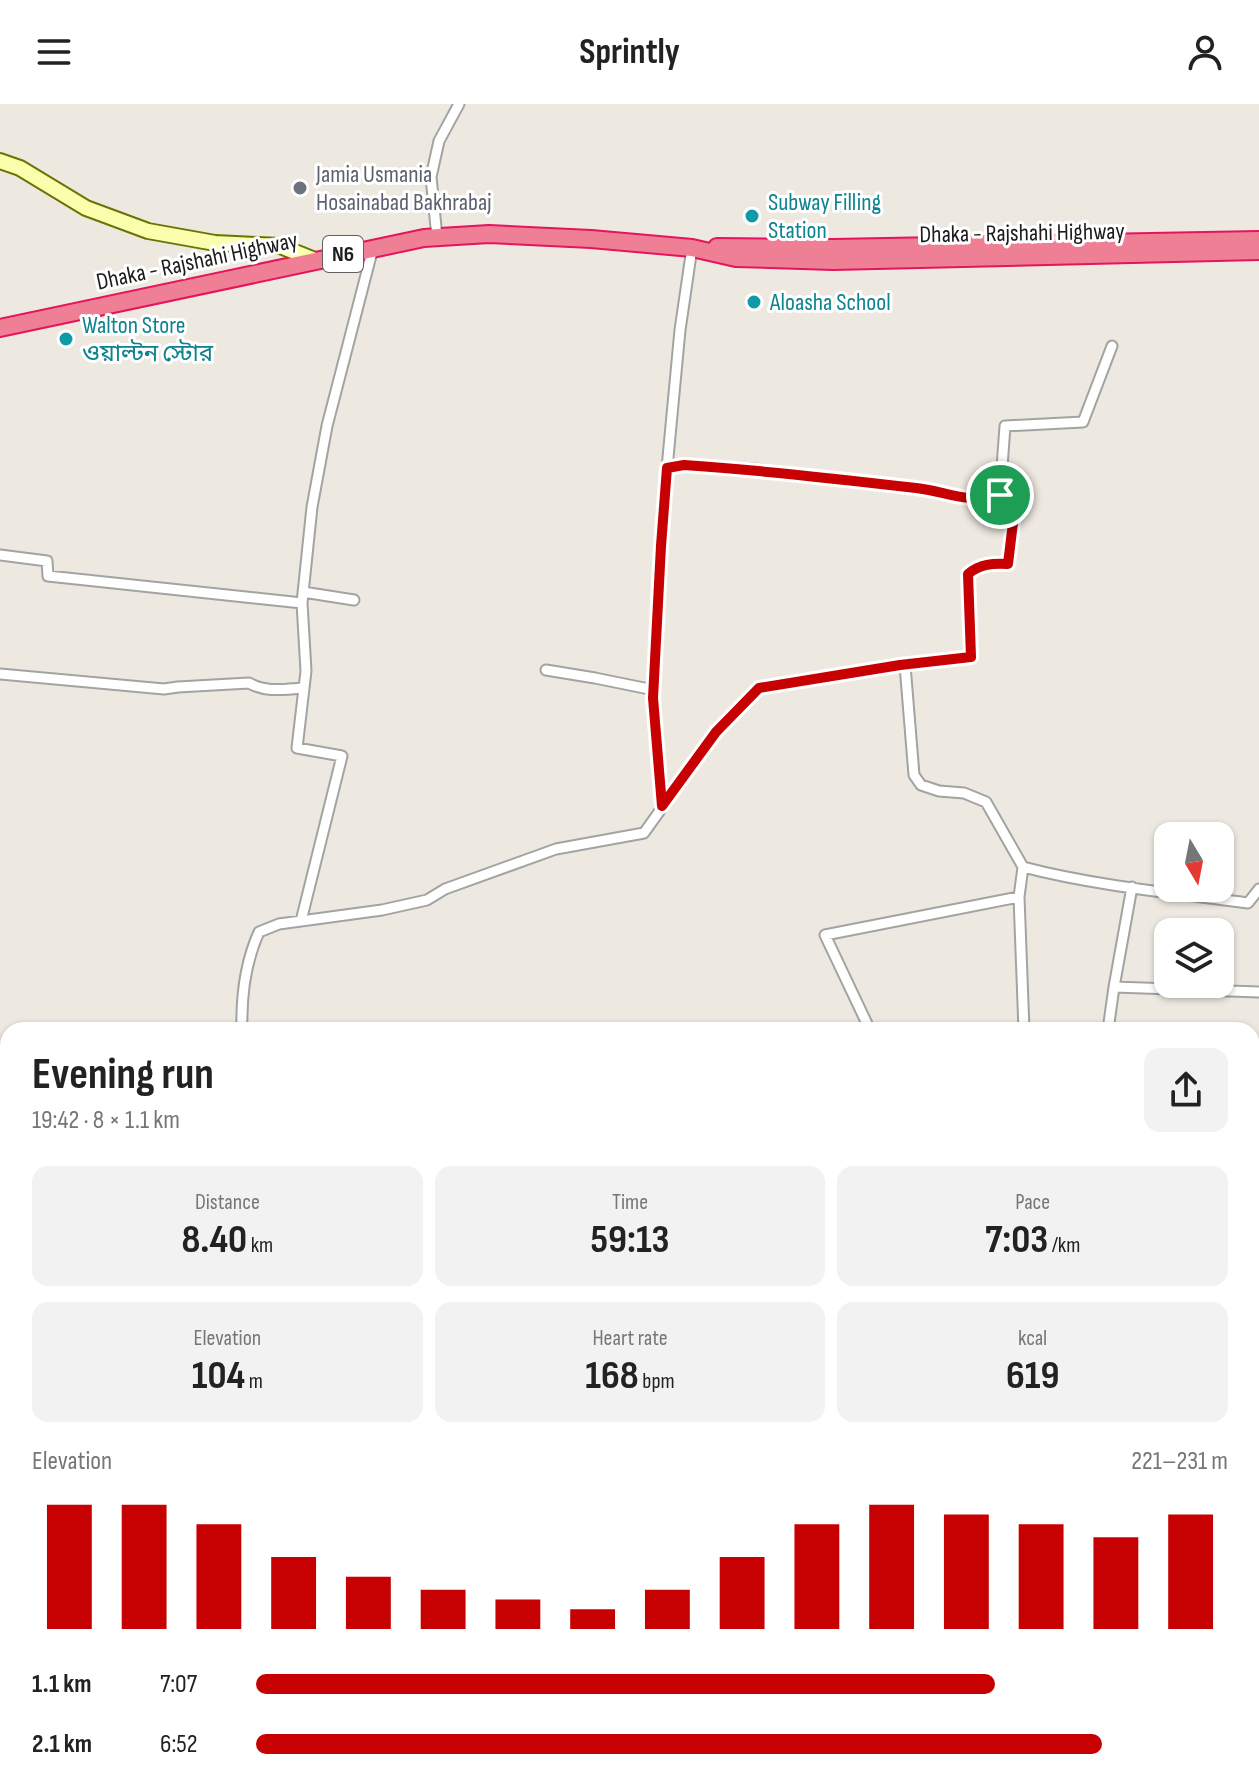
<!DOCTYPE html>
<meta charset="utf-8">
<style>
:root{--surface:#fff;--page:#f2f2f2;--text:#222;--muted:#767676;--accent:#c70001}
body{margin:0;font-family:"Sofia Sans Condensed","Noto Sans Bengali",sans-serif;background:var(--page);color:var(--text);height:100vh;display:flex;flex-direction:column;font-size:30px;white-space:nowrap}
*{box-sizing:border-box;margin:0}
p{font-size:26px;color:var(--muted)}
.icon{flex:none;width:44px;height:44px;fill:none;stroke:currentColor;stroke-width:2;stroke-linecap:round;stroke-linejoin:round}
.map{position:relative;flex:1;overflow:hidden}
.sheet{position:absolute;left:0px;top:918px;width:1260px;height:770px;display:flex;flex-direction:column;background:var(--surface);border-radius:24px 24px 0 0;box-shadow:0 2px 6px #0004}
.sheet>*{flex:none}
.needle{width:52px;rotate:170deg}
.buttons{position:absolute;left:1154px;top:718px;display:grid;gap:16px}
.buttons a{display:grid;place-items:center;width:80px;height:80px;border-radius:16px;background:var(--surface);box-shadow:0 2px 6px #0004;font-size:40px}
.pin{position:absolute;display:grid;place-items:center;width:68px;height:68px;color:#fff;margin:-34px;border:4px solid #fff;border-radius:50%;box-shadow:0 2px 8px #0007}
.round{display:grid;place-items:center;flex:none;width:84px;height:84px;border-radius:16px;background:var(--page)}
.head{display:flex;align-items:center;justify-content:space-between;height:136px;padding:0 32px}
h1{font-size:44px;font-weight:700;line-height:60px}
.figures{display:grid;grid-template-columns:repeat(3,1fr);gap:12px;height:136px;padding:8px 32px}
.figures div{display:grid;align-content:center;border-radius:16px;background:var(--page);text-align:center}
.figures b{font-size:40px;font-weight:700}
.figures small{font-size:22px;font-weight:400}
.figures p{font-size:22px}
.chart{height:224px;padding:16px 32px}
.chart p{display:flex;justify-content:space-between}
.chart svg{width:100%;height:144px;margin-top:8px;stroke:var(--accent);stroke-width:6}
ul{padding:0 32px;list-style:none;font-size:26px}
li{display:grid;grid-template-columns:128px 96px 1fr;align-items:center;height:60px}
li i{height:20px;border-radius:10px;background:var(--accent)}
header{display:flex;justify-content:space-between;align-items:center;height:104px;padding:0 32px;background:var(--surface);font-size:36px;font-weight:700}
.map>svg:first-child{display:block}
.water{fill:#9cd1e0}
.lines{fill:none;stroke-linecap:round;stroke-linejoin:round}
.street-casing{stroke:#a3a3a3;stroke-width:13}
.secondary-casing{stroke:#697500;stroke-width:18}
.highway-casing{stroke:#e5145d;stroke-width:20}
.street{stroke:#fff;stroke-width:9}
.secondary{stroke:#fbffad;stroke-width:14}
.highway{stroke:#ee7f95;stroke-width:16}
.rail-casing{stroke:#6a6a6a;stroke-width:5}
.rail{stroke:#fff;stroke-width:2;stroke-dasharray:6;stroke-linecap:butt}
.route-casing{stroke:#fff;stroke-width:16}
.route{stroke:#c70001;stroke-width:10}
.worship-dot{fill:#6b7280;stroke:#fff;stroke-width:3}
.culture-dot{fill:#0f9aa8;stroke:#fff;stroke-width:3}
.labels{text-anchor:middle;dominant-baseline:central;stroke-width:6;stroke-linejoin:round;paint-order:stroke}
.shield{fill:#fff;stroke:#606060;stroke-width:2}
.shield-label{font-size:22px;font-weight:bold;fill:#1c1c1c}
.worship-label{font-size:24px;fill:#5b616d;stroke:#fff;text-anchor:start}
.culture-label{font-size:24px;fill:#0d838f;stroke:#fff;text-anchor:start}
.street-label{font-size:24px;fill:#1c1c1c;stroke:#fff}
</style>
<header><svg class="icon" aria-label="menu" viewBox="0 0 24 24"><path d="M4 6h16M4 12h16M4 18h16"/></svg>Sprintly<svg class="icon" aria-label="person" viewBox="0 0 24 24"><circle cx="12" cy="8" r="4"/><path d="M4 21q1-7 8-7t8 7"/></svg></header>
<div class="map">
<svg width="1259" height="1687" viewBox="0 0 1259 1687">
<rect width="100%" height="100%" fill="#eee9e0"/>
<path class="water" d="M 1259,1649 L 1259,1687 L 1215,1687 L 1214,1680 L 1252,1680 L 1252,1650 Z"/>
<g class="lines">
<g class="street-casing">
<path id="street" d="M 437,133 L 431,73 L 439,37 L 459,0
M 667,364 L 680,226 L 692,144
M 0,451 L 47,457 L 48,472 L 302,499 L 312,403 L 327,322 L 373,144
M 303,488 L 354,496
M 546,566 L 595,574 L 654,586
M 0,570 L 164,585 L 178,583 L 249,579 C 266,589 285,585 304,584
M 662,702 L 653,594 L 661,442 L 667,364 L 684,361 L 755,365 L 934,386 L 965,395 L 992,393 L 1000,391 L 1005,322 L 1083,318 L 1112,242
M 1023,763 C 1096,782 1173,789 1248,799 L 1259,785
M 1019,793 L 1024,926
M 301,817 L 342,652 L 297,644 L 306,567 L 302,499
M 1114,883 L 1132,783
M 242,926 C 241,891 245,859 259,828 L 279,820 L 382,806 L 427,796 L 445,785 L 556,745 L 644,729 L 716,628 L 759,584 L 900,561 L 971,553 L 968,470 C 980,459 993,459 1008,460 L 1015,402 L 1000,391
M 870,926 L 825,831 L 1019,793 L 1023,763 L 986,698 L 964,689 L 939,687 L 921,681 L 914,671 L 905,561
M 1108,926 L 1114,883 L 1259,888
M 1252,960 L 1259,959
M 1252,1055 L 1259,1056
M 1252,1224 L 1259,1224
M 0,1427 L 8,1428
M 1252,1563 L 1259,1563
M 1244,1680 L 1248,1687
M 1,1687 L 8,1665"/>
</g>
<g class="secondary-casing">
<path id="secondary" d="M 0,57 L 20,64 L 86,104 L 148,127 L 215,139 L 280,142 L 315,156"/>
</g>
<g class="highway-casing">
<path id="highway" d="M 717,143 L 833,144 L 1259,136
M 0,224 L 424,134 L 489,130 L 591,135 L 692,144 L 736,154 L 833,157 L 1259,147"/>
</g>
<use href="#street" class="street"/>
<use href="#secondary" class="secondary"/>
<use href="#highway" class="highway"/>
<g class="rail-casing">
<path id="rail" d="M 1252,1374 L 1259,1373
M 0,1602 L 8,1601"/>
</g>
<use href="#rail" class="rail"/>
</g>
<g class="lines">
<g class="route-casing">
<path id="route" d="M 684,361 C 762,366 839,375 916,384 C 945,387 970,401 1000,391 L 1015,402 L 1008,460 C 993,459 980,460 968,470 L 971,553 L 900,561 L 759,584 L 716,628 L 662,702 L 653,594 L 661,442 L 667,364 Z"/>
</g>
<use href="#route" class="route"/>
</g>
<circle class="worship-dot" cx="300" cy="84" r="8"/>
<g class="culture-dot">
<circle cx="752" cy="112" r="8"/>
<circle cx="754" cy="198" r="8"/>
<circle cx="66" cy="235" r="8"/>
</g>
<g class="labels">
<rect class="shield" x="323" y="132" width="40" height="36" rx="6"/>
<g class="shield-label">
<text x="343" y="150">N6</text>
</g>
<g class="worship-label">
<text x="316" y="70">Jamia Usmania<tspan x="316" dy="28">Hosainabad Bakhrabaj</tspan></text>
</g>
<g class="culture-label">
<text x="768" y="98">Subway Filling<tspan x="768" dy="28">Station</tspan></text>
<text x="770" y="198">Aloasha School</text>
<text x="82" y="221">Walton Store<tspan x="82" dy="28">ওয়াল্টন স্টোর</tspan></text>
</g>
<g class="street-label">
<text transform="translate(1022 129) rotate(-1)">Dhaka - Rajshahi Highway</text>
<text transform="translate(197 157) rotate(-12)">Dhaka - Rajshahi Highway</text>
</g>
</g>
</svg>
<div class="buttons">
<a><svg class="needle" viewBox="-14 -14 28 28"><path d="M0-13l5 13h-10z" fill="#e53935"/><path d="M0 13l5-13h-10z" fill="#767676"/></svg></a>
<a><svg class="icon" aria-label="layers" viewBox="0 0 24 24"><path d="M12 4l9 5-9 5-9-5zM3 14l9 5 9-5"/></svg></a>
</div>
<div class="pin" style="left:1000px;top:391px;background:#1e9e55"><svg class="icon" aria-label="arrive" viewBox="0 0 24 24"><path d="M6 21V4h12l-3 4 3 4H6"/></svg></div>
<section class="sheet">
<div class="head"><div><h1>Evening run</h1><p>19:42 · 8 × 1.1 km</p></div><a class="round"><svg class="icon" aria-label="share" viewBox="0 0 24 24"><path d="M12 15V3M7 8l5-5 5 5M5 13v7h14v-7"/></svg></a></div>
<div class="figures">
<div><p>Distance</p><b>8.40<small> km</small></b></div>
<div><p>Time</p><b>59:13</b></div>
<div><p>Pace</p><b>7:03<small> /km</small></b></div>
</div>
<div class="figures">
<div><p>Elevation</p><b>104<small> m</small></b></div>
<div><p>Heart rate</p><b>168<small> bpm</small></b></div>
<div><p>kcal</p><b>619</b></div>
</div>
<div class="chart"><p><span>Elevation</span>221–231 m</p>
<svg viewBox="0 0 160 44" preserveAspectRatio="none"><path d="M5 44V6M15 44V6M25 44V12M35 44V22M45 44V28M55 44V32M65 44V35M75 44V38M85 44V32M95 44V22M105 44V12M115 44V6M125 44V9M135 44V12M145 44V16M155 44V9"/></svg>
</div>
<ul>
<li><b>1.1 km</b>7:07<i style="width:76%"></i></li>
<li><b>2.1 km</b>6:52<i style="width:87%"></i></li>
</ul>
</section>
</div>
